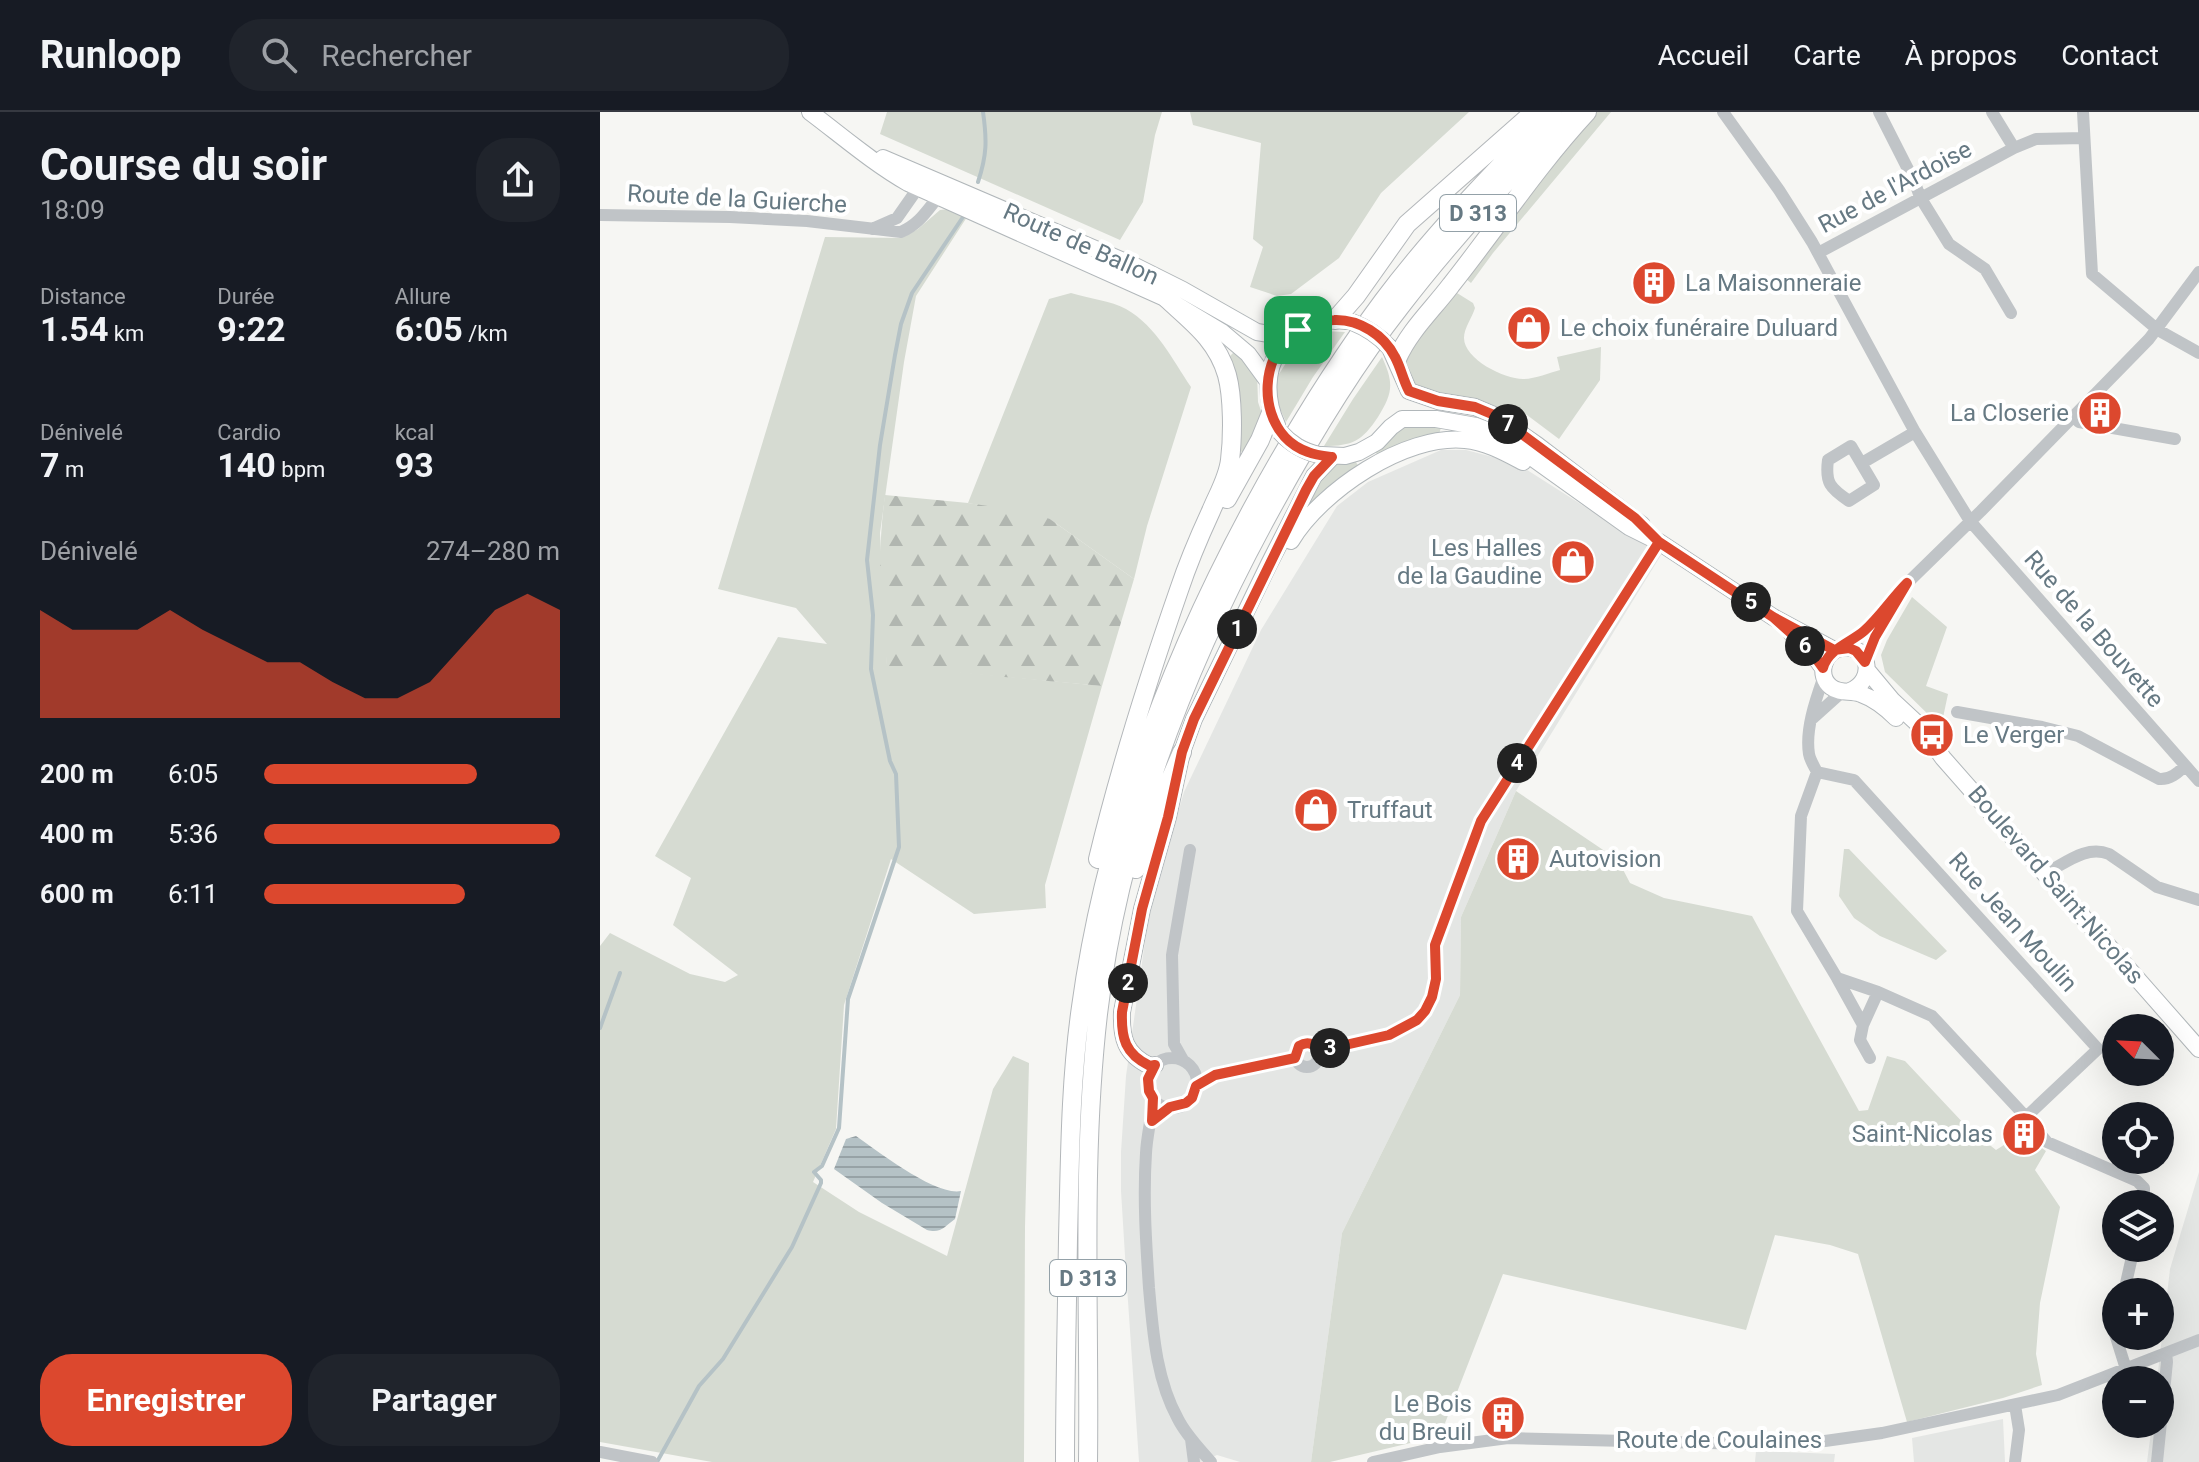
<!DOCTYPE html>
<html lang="fr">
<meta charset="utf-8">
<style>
:root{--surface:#171b24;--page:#20242c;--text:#f1f3f6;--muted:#9ea1a6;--line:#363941;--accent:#dc482e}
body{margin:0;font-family:Roboto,sans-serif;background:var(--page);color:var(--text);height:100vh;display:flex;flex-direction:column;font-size:30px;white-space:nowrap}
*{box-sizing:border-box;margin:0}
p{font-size:26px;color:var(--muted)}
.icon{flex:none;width:44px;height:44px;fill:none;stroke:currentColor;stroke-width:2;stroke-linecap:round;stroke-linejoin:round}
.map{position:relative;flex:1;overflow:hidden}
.details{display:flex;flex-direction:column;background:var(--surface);width:600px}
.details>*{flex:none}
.needle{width:52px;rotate:294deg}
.fabs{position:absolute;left:1502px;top:902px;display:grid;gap:16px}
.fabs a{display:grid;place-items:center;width:72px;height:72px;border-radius:50%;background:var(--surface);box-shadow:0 8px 32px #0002;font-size:40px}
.pin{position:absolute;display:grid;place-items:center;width:68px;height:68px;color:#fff;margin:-34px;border-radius:16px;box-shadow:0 4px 12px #0006}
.km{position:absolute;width:40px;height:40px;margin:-20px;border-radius:50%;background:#222;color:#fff;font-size:22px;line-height:40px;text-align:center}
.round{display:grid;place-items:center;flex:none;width:84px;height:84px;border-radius:32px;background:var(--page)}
.head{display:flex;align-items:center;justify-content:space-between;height:136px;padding:0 40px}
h1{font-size:44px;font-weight:700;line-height:60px}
.figures{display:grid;grid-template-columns:repeat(3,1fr);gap:12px;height:136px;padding:8px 40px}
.figures div{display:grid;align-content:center}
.figures b{font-size:34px;font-weight:700}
.figures small{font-size:22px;font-weight:400}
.figures p{font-size:22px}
.chart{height:224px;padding:16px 40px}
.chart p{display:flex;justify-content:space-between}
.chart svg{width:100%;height:144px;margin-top:8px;fill:var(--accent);opacity:.7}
.action{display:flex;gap:16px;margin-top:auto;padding:16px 40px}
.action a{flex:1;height:92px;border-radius:32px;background:var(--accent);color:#fff;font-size:32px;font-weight:700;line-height:92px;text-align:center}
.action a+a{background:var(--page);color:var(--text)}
ul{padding:0 40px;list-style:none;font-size:26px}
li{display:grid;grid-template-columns:128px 96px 1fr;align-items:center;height:60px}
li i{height:20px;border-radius:10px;background:var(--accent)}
header{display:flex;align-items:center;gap:48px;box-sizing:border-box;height:112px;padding:0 40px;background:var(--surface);border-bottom:2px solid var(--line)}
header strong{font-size:38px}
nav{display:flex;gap:44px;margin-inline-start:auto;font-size:28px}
.search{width:560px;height:72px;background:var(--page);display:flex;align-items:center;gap:20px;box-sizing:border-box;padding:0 28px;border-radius:32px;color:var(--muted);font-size:30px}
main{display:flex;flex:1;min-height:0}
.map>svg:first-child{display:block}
.built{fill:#e4e6e4}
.green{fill:#d6dbd2}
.forest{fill:url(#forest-firs)}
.water{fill:url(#water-rules)}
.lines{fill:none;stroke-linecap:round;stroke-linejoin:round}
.stream{stroke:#b5c2c6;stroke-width:4}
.major-casing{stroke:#b1b7ba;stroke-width:18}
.highway-casing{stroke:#b3b7ba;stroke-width:20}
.minor{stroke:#c0c4c7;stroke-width:12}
.major{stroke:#fff;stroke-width:16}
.highway{stroke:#fff;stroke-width:18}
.major-bridge-casing{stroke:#b1b7ba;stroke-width:18;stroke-linecap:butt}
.major-bridge{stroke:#fff;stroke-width:16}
.route-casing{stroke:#fff;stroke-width:16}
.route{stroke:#dc482e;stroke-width:10}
.labels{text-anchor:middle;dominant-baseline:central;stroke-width:8;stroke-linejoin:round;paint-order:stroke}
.shield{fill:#fff;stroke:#94a1a8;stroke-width:2}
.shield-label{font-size:22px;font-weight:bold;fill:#667983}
.street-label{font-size:24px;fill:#667983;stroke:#fff}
.poi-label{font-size:24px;fill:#667983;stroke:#fff;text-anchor:start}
</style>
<header>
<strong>Runloop</strong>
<div class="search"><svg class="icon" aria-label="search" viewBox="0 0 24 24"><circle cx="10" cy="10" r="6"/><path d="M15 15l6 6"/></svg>Rechercher</div>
<nav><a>Accueil</a><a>Carte</a><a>À propos</a><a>Contact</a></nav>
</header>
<main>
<section class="details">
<div class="head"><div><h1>Course du soir</h1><p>18:09</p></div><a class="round"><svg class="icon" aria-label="share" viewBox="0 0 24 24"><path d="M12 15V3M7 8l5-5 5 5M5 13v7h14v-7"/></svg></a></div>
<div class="figures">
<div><p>Distance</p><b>1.54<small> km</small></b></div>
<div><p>Durée</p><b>9:22</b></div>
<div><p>Allure</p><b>6:05<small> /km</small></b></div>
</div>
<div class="figures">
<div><p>Dénivelé</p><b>7<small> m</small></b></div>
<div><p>Cardio</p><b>140<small> bpm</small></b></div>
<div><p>kcal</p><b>93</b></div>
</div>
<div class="chart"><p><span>Dénivelé</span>274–280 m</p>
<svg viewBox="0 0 160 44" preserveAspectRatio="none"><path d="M0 44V11L10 17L20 17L30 17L40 11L50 17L60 22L70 27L80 27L90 33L100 38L110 38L120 33L130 22L140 11L150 6L160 11V44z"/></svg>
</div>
<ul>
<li><b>200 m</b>6:05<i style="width:72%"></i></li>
<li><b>400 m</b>5:36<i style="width:100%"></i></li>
<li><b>600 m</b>6:11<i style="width:68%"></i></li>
</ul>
<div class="action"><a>Enregistrer</a><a>Partager</a></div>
</section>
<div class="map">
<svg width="1599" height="1350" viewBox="0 0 1599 1350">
<defs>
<pattern id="forest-firs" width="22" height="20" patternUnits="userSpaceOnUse" patternTransform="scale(2)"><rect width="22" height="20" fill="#d6dbd2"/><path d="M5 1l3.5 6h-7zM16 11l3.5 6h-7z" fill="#b1b6b0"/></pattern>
<pattern id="water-rules" width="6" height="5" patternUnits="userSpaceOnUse" patternTransform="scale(2)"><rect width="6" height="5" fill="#b5c2c6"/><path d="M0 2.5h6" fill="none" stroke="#97a2a6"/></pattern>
</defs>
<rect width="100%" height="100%" fill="#f6f6f3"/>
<path class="built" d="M 841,338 L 866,338 L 916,351 L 1061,443 L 916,679 L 861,805 L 860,883 L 742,1121 L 711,1350 L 640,1350 L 617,1343 L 601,1350 L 539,1350 L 526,1160 L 521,1079 L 521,1040 L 526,964 L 549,801 L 584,680 L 661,518 L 737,394 L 768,370 Z
M 1599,1060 L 1599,1350 L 1547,1350 L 1552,1312 L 1560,1312 L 1560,1268 L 1557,1268 L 1570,1157 Z
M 1403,1307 L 1405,1350 L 1314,1350 L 1312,1326 Z
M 1156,1339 L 1235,1342 L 1234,1350 L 1155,1350 Z"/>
<path class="green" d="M 287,0 L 562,0 L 555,23 L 543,90 L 520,128 L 280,22 Z
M 590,0 L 869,0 L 781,81 L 739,146 L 691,182 L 677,184 L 650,175 L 663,135 L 653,127 L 661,31 L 593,13 Z
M 987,0 L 1011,0 L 893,141 L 871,171 L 860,162 Z
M 349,97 L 367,105 L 316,184 L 304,250 L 280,421 L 287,553 L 502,574 L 445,773 L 446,796 L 374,802 L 291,747 L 244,893 L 236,1017 L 213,1070 L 259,1100 L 347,1144 L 393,977 L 413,944 L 429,951 L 425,1115 L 424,1350 L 112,1350 L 0,1330 L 0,834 L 10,821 L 90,862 L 125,870 L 138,863 L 73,813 L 91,766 L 55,744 L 178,525 L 227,532 L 196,496 L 118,477 L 225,125 L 302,126 L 318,117 L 340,98 Z
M 849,176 L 873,191 L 875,196 C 872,206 864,216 864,226 C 864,247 904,267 923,267 C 935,267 949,261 960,258 L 957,245 L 1001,235 L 1000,268 L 959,327 L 915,294 L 914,298 L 921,303 L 910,313 L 851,291 L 803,267 L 803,233 Z
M 471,181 C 487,186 512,189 526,197 C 557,215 572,247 591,275 L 547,414 L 534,467 L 450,407 L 368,391 L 449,187 Z
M 722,219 L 745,220 L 713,265 L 686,310 L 678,292 L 675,268 L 701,228 Z
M 633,241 L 637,241 L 657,260 L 658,290 L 662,302 L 646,339 L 640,340 L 636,337 L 627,247 Z
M 782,245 C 794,271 793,281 778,305 C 762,329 753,334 724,334 L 753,287 Z
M 802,307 L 841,315 L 839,323 L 778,343 L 775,340 Z
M 732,345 L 754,347 L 759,355 L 708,397 L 704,393 Z
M 1312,485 L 1347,515 L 1326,574 L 1348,582 L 1341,615 L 1285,560 L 1281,543 L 1287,528 Z
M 916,679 L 1018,748 L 1030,771 L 1064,786 L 1152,804 L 1259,999 L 1268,998 L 1287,944 L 1305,949 L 1367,1015 L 1396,1038 L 1415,1026 L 1423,1030 L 1429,1027 L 1446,1039 L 1435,1058 L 1460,1095 L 1440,1191 L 1436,1242 L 1442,1273 L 1403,1286 L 1307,1310 L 1258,1142 L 1230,1133 L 1175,1123 L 1146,1218 L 903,1162 L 840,1324 L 730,1350 L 711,1350 L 742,1121 L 860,883 L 861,805 Z
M 1244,737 L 1249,737 L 1347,839 L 1336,848 L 1280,824 L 1254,806 L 1239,784 Z"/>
<path class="forest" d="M 285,383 L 368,391 L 434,401 L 450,407 L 534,467 L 502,574 L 287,554 C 280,497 277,440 285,383 Z"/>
<path class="water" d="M 256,1024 C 278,1039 335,1084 361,1079 L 355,1107 C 345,1114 341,1122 327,1118 L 282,1091 L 234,1057 L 246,1027 Z"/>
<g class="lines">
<path class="stream" d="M 378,70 C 387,43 387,28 383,0
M 0,916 L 20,861
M 57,1350 L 99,1274 L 123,1247 L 192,1135 L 221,1071 L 221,1068 L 214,1060 L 222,1054 L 239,1016 L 248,887 L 299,735 L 296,662 L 290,649 L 271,557 L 273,503 L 267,448 L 280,333 L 295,243 L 301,212 L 312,181 L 363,105"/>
<g class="major-casing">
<path id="major" d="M 210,0 C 242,24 273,51 308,71 L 567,187 L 622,220 L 648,242 L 667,268
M 283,46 L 535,154 L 583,178 L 657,220 L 669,222 L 698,218
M 790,236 L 809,279 L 838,289 L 875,295 L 894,303 L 937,333 L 1042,413
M 677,313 C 652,259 684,201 746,209
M 722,343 L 745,344 L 759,340 L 777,330 L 791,315 L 802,307 L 836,307 L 876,314 L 897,322 L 917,335 L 1029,415 L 1059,430 L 1173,505 L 1234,538
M 691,429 C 721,379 805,322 865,328 C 886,330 904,340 923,350
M 1192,522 L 1210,538 L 1223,556
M 1267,558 L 1292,588 L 1320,614 L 1343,646 L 1599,937
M 1250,579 C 1277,568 1269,531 1241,536 C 1223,540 1217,564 1231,575 C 1240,582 1251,578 1261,582 C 1275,587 1286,596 1296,606
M 555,953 L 550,954 C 525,942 521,926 522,900 L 542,797 L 568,705 L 582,640 L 594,607 L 669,452 L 714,364 L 732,345"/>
</g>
<g class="highway-casing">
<path id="highway" d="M 735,208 L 756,184 L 807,112 L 934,0
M 797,247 C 809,219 833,197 851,173 C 897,115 937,54 987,0
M 627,387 L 660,328 L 671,301
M 498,747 C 520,656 548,567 579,478 C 588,451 599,425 611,399 C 618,382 628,366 630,348 C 633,324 633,285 627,263 C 617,228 592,210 567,187
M 536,757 L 556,701 L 582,640
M 465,1350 C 465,1275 467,1201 468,1126 C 470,1049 470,972 481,895 C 505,719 568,553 652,397 C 691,325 734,255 783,189 C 834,121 893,61 952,0
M 488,1350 C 490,1201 481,1050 498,902 C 519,725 583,559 668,403 C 707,331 749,260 800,195 C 853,126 912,62 974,0"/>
</g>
<path class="minor" d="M 1123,0 L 1179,78 L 1212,130 L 1315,320 L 1370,409 L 1599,669
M 1279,0 L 1315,71 L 1320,85 L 1349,132 L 1385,157 L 1411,201
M 1392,0 L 1414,36
M 1483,0 L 1492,162 L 1558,218 L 1599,241
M 0,103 L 130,105 L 207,109 L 301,120 C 319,112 326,100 338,85 L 337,77
M 272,117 L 297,106 L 318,76 L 326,73
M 1218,141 L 1414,36 L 1436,27 L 1484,26
M 1473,304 L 1479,310 L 1575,327
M 1251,334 L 1274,373 L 1249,389 C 1230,376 1225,371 1228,348 Z
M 1262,351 L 1315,320
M 1242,536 L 1266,518 L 1292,486 L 1381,399 L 1549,227 L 1599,160
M 1265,550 L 1275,525 L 1291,498
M 1224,564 C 1216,587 1205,617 1209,642 C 1210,648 1214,654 1217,660 L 1201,704 L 1197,799 L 1237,866 L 1278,880 L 1332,904 L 1426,1005 L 1447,1030 L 1537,1069 L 1544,1076 L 1544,1092
M 1357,600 L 1442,615 L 1478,624 L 1559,667 C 1569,668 1579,661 1585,653
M 1213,606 L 1242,580
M 1217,660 L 1254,668 L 1498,937 L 1426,1005
M 1446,761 C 1466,751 1486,733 1509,742 L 1557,775 L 1599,788
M 1237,866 L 1263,913 L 1278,880
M 1263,913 L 1260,928 L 1270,946
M695 943a12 12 0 1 1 24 0a12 12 0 1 1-24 0Z
M 719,939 L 789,923 L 817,908 L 825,899 L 832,885 L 836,867 L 835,833 L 881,709 L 1059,430
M547 971a25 25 0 1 1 50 0a25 25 0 1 1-50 0Z
M 583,948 L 574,932 L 572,843 L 590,738
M 596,974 L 615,963 L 695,946
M 553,986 C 552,1005 547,1022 546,1041 C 543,1086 546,1131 549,1176 C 553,1220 556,1267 578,1307 C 586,1323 599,1336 611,1350
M 1524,1180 L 1534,1136
M 1516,1216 L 1515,1222 L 1526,1257
M 591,1327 L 594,1350
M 0,1340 L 52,1350
M 773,1350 L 840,1335 L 908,1326 L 1150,1332 L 1225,1329 L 1282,1321 L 1458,1283 L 1599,1228
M 1415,1350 L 1419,1318 L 1415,1293
M 1557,1350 L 1567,1250 L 1566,1241"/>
<use href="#major" class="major"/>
<use href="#highway" class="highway"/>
<g class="major-bridge-casing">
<path id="major-bridge" d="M 752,210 C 767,216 778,223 789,235
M 680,320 C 691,332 702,339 719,343"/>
</g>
<use href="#major-bridge" class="major-bridge"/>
</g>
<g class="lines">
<g class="route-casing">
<path id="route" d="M 698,218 C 689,226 679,235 674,246 C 659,280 670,327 708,340 C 715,343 724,344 732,345 L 714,364 L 706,378 L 594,607 L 582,640 L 568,705 L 542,797 L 522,900 C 521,926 525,942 550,954 L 555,953 L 548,967 L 549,979 L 553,986 L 552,1009 L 570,995 L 586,991 L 592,986 L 596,974 L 615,963 L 695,946 L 699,934 C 707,929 714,931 719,939 L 789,923 L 817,908 L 825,899 L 832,885 L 836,867 L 835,833 L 881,709 L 1059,430 L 1173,505 L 1234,538 L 1249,536 L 1256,539 L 1265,550 L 1275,525 L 1307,471 C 1292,486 1280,505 1264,519 C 1250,531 1228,537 1223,556 L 1210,538 L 1173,505 L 1059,430 L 1035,406 L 911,314 L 894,303 L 875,295 L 838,289 L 809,279 C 803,268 801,256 795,245 C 784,223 759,207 734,208 C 721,208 709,214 698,218"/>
</g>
<use href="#route" class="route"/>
</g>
<defs>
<g id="building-disc" transform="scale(2.3)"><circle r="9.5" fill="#dc482e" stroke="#fff"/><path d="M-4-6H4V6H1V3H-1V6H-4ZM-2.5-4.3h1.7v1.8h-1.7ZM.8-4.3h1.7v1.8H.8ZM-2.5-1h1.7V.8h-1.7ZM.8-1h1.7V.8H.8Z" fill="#fff"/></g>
<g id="shop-disc" transform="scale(2.3)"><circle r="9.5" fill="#dc482e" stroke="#fff"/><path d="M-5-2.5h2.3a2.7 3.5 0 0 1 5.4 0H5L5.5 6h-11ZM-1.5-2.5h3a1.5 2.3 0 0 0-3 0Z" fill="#fff"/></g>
<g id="bus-disc" transform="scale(2.3)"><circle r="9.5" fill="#dc482e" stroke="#fff"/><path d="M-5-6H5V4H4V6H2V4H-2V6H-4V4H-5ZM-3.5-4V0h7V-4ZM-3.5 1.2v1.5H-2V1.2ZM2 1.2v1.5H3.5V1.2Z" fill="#fff"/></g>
</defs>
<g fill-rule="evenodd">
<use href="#building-disc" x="1054" y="171"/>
<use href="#shop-disc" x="929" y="216"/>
<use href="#building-disc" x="1500" y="301"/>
<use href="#shop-disc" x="973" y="450"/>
<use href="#bus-disc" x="1332" y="623"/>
<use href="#shop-disc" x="716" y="698"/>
<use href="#building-disc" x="918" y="747"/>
<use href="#building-disc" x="1424" y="1022"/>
<use href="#building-disc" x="903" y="1306"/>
</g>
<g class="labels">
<g class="shield">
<rect x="840" y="83" width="76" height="36" rx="6"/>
<rect x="450" y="1148" width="76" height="36" rx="6"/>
</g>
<g class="shield-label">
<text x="878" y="101">D 313</text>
<text x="488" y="1166">D 313</text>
</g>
<g class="street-label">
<text transform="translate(1295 75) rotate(-28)">Rue de l'Ardoise</text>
<text transform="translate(137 87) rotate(3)">Route de la Guierche</text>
<text transform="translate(481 132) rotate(24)">Route de Ballon</text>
<text transform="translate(1494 517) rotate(49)">Rue de la Bouvette</text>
<text transform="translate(1456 773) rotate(49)">Boulevard Saint-Nicolas</text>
<text transform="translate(1413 810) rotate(48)">Rue Jean Moulin</text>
<text x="1119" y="1328">Route de Coulaines</text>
</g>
<g class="poi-label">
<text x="1085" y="171">La Maisonneraie</text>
<text x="960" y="216">Le choix funéraire Duluard</text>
<text x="1469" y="301" text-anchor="end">La Closerie</text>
<text x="942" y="436" text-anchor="end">Les Halles<tspan x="942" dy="28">de la Gaudine</tspan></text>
<text x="1363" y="623">Le Verger</text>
<text x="747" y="698">Truffaut</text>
<text x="949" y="747">Autovision</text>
<text x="1393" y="1022" text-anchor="end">Saint-Nicolas</text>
<text x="872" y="1292" text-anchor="end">Le Bois<tspan x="872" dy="28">du Breuil</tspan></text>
</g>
</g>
</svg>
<div class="fabs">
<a><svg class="needle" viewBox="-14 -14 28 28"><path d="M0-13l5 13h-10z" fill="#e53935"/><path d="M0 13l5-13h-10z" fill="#9ea1a6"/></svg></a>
<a><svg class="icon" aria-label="locate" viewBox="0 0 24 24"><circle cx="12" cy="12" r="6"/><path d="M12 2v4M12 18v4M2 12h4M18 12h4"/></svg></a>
<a><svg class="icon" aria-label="layers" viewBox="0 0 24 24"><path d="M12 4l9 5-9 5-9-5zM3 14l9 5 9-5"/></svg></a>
<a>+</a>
<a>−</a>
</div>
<div class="pin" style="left:698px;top:218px;background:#1e9e55"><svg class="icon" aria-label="arrive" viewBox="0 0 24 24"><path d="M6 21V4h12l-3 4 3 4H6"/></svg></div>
<b class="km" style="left:637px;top:517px">1</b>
<b class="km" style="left:528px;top:871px">2</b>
<b class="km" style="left:730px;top:936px">3</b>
<b class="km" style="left:917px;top:651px">4</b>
<b class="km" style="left:1151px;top:490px">5</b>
<b class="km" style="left:1205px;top:534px">6</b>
<b class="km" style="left:908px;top:312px">7</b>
</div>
</main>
